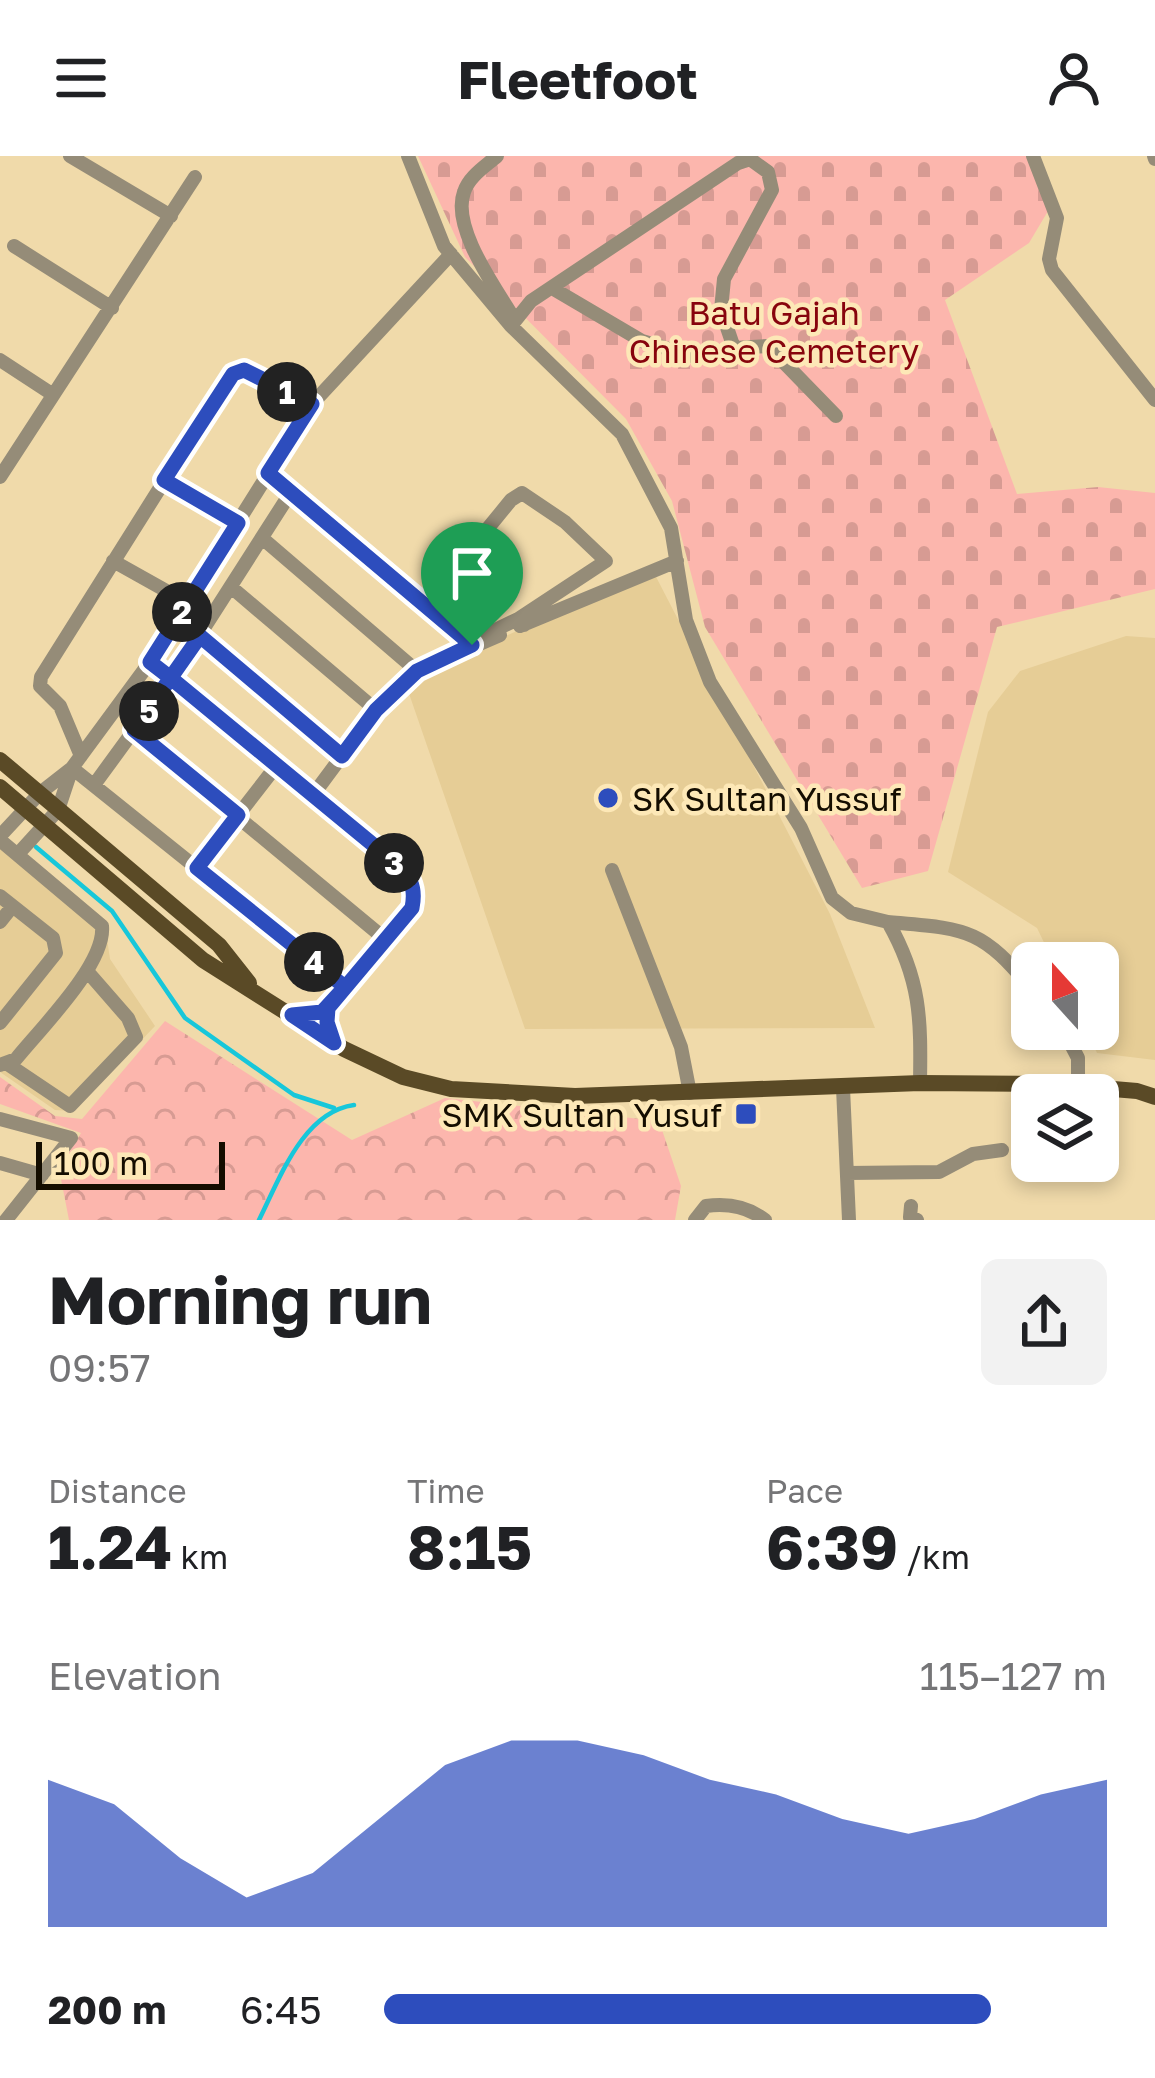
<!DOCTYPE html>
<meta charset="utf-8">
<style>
:root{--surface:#fff;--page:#f2f2f2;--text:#202124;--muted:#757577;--accent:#2d4dbd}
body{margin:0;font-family:"Golos Text",sans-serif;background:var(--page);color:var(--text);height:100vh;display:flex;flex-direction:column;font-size:45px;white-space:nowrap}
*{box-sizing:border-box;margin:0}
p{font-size:39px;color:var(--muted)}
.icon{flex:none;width:66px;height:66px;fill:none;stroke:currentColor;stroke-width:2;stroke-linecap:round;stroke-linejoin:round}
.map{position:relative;height:1064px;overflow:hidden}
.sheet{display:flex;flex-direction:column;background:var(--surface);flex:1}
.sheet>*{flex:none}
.needle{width:78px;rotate:339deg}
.fabs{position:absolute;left:1011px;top:786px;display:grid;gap:24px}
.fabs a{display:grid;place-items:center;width:108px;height:108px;border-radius:18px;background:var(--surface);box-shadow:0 6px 18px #0003;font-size:60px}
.scale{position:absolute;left:36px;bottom:30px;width:189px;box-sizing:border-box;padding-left:12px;border:6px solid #140d00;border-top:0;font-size:33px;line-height:42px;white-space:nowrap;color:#140d00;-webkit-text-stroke:9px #fde8b7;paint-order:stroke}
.pin{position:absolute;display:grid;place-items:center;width:102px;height:102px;color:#fff;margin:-123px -51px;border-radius:50% 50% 50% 0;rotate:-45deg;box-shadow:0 0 12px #0007}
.pin .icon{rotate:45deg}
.km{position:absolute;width:60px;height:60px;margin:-30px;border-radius:50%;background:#222;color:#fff;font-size:33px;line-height:60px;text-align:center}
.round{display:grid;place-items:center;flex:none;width:126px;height:126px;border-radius:18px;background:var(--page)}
.headline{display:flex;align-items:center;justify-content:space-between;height:204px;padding:0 48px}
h1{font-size:66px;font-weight:700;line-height:90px}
.stats{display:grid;grid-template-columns:repeat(3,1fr);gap:18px;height:204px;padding:12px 48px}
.stats div{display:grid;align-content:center}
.stats b{font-size:60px;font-weight:700}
.stats small{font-size:33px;font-weight:400}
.stats p{font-size:33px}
.chart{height:336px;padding:24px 48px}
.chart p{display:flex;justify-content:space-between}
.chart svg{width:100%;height:216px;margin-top:12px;fill:var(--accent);opacity:.7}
ul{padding:0 48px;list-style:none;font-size:39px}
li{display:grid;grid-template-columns:192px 144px 1fr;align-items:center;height:90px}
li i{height:30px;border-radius:15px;background:var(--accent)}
header{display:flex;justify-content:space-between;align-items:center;height:156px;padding:0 48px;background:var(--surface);font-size:54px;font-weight:700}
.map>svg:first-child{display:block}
.built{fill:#e6cd96}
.forest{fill:url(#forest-crowns)}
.cemetery{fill:url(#cemetery-stones)}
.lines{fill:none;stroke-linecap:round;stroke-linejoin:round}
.stream{stroke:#17c7da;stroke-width:4.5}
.minor{stroke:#958c78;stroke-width:14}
.major{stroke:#5a4a26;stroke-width:16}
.route-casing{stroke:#fff;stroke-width:24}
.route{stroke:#2d4dbd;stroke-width:15}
.poi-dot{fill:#2d4dbd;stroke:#fde8b7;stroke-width:4.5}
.labels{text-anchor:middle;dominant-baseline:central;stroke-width:9;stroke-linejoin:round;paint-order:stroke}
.park-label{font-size:33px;fill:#87040d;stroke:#fde8b7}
.poi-label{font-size:33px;fill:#140d00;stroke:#fde8b7;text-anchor:start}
</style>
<header><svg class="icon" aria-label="menu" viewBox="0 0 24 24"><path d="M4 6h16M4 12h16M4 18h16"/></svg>Fleetfoot<svg class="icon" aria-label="person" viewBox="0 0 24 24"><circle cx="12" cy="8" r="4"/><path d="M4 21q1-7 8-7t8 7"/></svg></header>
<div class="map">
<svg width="1155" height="1064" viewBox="0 0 1155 1064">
<defs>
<pattern id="forest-crowns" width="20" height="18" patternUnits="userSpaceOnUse" patternTransform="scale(3)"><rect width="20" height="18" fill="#fcb6ad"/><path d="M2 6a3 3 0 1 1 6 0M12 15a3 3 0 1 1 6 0" fill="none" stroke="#d79b93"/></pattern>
<pattern id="cemetery-stones" width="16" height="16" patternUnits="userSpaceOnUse" patternTransform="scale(3)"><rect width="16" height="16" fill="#fcb6ad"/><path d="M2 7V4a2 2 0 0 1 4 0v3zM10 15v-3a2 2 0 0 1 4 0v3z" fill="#d79b93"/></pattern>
</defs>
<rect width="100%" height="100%" fill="#f0daaa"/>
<path class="built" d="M 652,413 L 830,758 L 875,872 L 525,873 L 405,526 Z
M 1126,480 L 1155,482 L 1155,904 L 1097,897 L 1086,873 L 1098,873 L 1098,807 L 1054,807 L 1037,772 L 948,716 L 988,556 L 1020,515 Z
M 0,676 L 104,763 L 110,803 L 155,870 L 74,955 L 55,954 L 0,916 Z"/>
<path class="forest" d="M 165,865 L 352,984 L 445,942 L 659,965 L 681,1030 L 675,1064 L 69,1064 L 59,1013 L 81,977 L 0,948 L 0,921 L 55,960 L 82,963 Z"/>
<path class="cemetery" d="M 418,0 L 1033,0 L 1051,50 L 1029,87 L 945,144 L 1017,338 L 1098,331 L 1155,337 L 1155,433 L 997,471 L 928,715 L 862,732 L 705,471 L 672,345 L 626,263 L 465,101 Z"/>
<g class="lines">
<path class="stream" d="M 36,691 L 112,755 L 185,862 L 294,939 L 334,952
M 259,1064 C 280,1022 303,956 354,949"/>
<path class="minor" d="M 70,0 L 171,60
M 408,0 L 444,90 L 511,170 L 622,278 L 671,372 L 686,464 L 710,526 L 801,672 L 832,742 L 851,757 L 888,766 C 921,824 921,863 920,927
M 497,0 C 486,10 469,20 464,36 C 451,71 495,131 513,161
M 1033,0 L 1057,62 L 1049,103 L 1052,114 L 1155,244
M 1154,0 L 1155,3
M 14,90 L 112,152
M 511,170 L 531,145 L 738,7 L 750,3 L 768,16 L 772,34 L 724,123 L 721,154 L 734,192 L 699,202 L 642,185 L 552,132
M 734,192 L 768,190 L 836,260
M 0,204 L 52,238
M 269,317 L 472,489
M 0,321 L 195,21
M 164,324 L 238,367
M 262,382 L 417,515
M 113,405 L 188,447
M 231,431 L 376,554
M 518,463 L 491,476 L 479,475 L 435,437 L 511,344 L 522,337 L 565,366 L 606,405 L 518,463 L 524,469
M 520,470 L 677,405
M 200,480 L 342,600
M 150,506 L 405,715 C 413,728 415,737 412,752 L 328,852 L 306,860 L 291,859
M 134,575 L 385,783
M 81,600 L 60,550 L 40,530 L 41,521 L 224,230 L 233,218 L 244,214 L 312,248
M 72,612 L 345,831
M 94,629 L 172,522 L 291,336
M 313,639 L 376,554 L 417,515 L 500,479
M 0,680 L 40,637 L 72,612 L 150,506 L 312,248 L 451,98
M 0,684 L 102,770 C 106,808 40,873 16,903 L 0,909
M 18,698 L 58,654 L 72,612
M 197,712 L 277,609
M 612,714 L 681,891 L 690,937
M 0,740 L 53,782 L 56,797 L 0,867
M 0,766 L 12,751
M 888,766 C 966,773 981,771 1032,834
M 1063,873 L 1078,902 L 1078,929
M 6,907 L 70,950 L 136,881 L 128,862 L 87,815
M 843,932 L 849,1064
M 0,963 L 71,982 L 6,1064
M 0,1007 L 42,1019
M 847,1017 L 939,1016 L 973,998 L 1002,994
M 911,1050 L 910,1061 L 917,1064
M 695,1064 L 706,1050 C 728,1047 747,1050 765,1064"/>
<path class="major" d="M 0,604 L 219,789 L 249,827
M 0,631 L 203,804 L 344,893 L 403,921 L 451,933 L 575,940 L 920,927 L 1054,928 L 1137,935 L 1155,941"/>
</g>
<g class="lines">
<g class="route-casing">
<path id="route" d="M 472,489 L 268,317 L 312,248 L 244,214 L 233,218 L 164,324 L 238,367 L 150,506 L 172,523 L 405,715 C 413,728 415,737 412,752 L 328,852 L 327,866 L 334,887 L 292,859 L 322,856 L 345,831 L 197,712 L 238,659 L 134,574 L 200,480 L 342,600 L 376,554 L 417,515 L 472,489"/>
</g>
<use href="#route" class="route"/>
</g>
<g class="poi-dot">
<circle cx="608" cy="642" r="12"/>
<rect x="734" y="946" width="24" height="24" rx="6"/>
</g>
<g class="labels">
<g class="park-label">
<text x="774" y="156">Batu Gajah<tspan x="774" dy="38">Chinese Cemetery</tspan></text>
</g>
<g class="poi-label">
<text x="632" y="642">SK Sultan Yussuf</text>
<text x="722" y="958" text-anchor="end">SMK Sultan Yusuf</text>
</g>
</g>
</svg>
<div class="fabs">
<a><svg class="needle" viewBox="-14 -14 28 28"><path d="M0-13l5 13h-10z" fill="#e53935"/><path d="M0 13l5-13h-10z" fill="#757577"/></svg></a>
<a><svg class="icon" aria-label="layers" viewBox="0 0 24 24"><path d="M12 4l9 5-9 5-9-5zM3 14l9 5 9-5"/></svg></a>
</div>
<div class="scale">100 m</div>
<div class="pin" style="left:472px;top:489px;background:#1e9e55"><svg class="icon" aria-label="arrive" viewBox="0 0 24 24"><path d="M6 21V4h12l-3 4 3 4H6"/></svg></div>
<b class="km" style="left:287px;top:236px">1</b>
<b class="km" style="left:182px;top:456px">2</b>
<b class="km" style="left:394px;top:707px">3</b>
<b class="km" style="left:314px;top:806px">4</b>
<b class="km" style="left:149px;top:555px">5</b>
</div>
<section class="sheet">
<div class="headline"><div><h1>Morning run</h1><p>09:57</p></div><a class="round"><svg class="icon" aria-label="share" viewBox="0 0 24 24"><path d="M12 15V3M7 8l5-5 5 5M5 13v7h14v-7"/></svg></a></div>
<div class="stats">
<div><p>Distance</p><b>1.24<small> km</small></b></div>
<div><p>Time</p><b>8:15</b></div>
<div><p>Pace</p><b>6:39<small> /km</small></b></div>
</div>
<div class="chart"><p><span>Elevation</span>115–127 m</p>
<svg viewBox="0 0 160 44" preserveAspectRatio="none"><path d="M0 44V14L10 19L20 30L30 38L40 33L50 22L60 11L70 6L80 6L90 9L100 14L110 17L120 22L130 25L140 22L150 17L160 14V44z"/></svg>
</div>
<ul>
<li><b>200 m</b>6:45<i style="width:84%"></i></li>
</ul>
</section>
